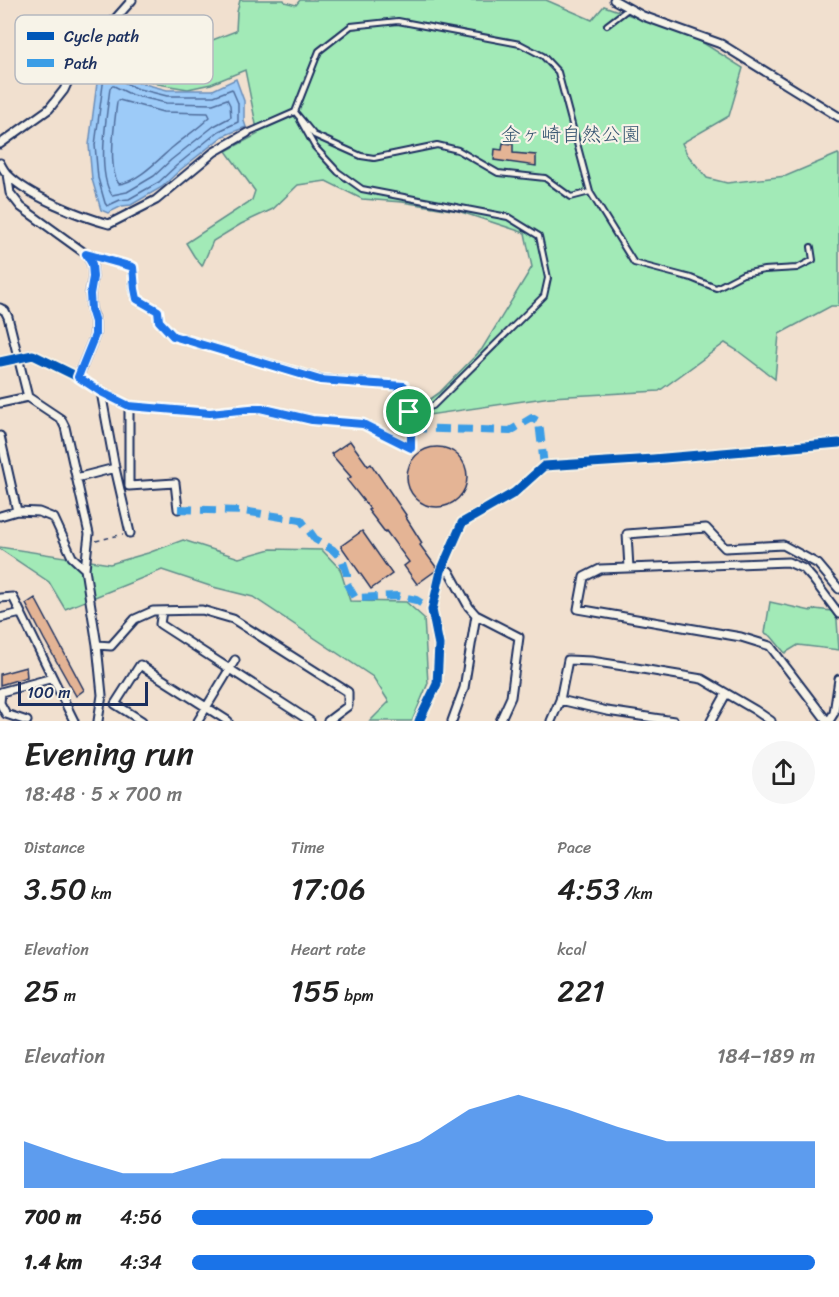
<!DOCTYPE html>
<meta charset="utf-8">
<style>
:root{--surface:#fff;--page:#f6f6f6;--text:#222;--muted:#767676;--accent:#1a73e8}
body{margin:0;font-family:Sriracha,"Klee One",sans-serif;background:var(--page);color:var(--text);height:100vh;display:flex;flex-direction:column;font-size:22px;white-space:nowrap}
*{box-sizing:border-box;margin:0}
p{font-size:20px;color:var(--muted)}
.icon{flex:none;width:33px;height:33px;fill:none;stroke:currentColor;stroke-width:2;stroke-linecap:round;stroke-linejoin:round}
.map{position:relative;height:721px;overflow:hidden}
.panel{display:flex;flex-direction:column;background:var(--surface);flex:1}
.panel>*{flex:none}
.scale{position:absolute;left:18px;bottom:15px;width:130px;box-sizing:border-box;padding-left:6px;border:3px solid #1b2f5e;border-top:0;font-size:16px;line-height:21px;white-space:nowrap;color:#1b2f5e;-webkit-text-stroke:4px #f7f3e8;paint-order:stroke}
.pin{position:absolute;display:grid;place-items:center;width:51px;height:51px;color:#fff;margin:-26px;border:3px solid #fff;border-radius:50%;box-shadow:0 2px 6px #0007}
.round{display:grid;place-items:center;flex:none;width:63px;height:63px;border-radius:32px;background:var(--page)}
.head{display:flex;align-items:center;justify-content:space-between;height:102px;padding:0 24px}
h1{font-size:33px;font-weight:600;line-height:45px}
.stats{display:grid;grid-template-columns:repeat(3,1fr);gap:9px;height:102px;padding:6px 24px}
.stats div{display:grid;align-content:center}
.stats b{font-size:30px;font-weight:600}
.stats small{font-size:16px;font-weight:400}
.stats p{font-size:16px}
.chart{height:168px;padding:12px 24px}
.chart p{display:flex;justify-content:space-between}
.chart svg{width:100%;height:108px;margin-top:6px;fill:var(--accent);opacity:.7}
ul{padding:0 24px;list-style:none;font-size:20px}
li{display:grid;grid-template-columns:96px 72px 1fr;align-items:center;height:45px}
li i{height:15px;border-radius:8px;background:var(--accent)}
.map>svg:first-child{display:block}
.green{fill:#a2eab7;stroke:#5e8c8a;stroke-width:1.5}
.water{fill:#9dcbf8;stroke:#698dba;stroke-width:1.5}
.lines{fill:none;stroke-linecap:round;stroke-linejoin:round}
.shore{stroke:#4f6d9c;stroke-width:1.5}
.building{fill:#e4b495;stroke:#1b2f5e;stroke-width:1.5}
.lane-casing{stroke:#1b2f5e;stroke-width:8}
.street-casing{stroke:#1b2f5e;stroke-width:11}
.path{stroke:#1b2f5e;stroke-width:1.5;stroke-dasharray:4.5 4.5;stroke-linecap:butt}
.lane{stroke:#f7f3e8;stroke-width:4}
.street{stroke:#f7f3e8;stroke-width:7}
.street-bridge-casing{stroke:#1b2f5e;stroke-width:11;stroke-linecap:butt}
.street-bridge{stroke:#f7f3e8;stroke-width:7}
.quiet{stroke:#3b9de6;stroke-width:8;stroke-dasharray:15 8;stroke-linecap:butt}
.cycleway-casing{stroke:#f7f3e8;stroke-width:13}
.cycleway{stroke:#0057b8;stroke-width:9}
.route-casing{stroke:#fff;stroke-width:12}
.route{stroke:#1a73e8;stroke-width:8}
.labels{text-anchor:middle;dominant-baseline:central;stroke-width:4.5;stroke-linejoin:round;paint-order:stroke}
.park-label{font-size:20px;fill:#365470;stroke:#f7f3e8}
.key{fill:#f7f3e8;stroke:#b5b8bf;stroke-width:1.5}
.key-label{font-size:16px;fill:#1b2f5e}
</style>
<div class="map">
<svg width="839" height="721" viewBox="0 0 839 721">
<rect width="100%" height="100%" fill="#f1e0cf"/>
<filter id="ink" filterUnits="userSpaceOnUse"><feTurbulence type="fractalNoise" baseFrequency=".0167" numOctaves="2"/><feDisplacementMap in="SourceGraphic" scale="12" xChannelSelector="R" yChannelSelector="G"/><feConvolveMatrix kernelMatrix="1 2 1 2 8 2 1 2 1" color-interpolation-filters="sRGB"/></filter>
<g filter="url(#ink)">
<path class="green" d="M 240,0 L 284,0 L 285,2 L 296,5 L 300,0 L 546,0 L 592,20 L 604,6 L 697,39 L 743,68 L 729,116 L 682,143 L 687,154 L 707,178 L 727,183 L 786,176 L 838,154 L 839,155 L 839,306 L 831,306 L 779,334 L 775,379 L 738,351 L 725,343 L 659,391 L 551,397 L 415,417 L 413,402 L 426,402 L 440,392 L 482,349 L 532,267 L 525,233 L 458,211 L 402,202 L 362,199 L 326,181 L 298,185 L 273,209 L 241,224 L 213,241 L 202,266 L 194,256 L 186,243 L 252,200 L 255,191 L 226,151 L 258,134 L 245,70 L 211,84 L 188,89 L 158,84 L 116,66 L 144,38 L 171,44 L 210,41 L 236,31 L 237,12 Z
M 183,540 L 239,558 L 271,549 L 322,550 L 340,569 L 350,601 L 406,602 L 424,618 L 428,683 L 412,721 L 370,721 L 389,702 L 373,677 L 253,597 L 213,587 L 162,570 L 65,609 L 49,582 L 0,549 L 0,547 L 110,564 L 148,553 Z
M 770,602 L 811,611 L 815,609 L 832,611 L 837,620 L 839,650 L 798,645 L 785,653 L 771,636 L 765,633 Z"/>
<path class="water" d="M 107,66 L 137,82 L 167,90 L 213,90 L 236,79 L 244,101 L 244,121 L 246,127 L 223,136 L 180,170 L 162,187 L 131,205 L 122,206 L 108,213 L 101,210 L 92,179 L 89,145 L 98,75 L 101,68 Z"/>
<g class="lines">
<path class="shore" d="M 106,74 L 109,74 L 135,88 L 167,96 L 214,96 L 232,89 L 238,103 L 238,122 L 219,131 L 176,166 L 159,182 L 129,199 L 120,200 L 107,206 L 105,203 L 98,178 L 95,145 L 104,77 Z
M 112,86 L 114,86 L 132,95 L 166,103 L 213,104 L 227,99 L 230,105 L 231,117 L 214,126 L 171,160 L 154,176 L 127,192 L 112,195 C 96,173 107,114 110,88 Z
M 119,100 L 163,112 L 208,113 L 210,117 C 199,128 185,137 173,147 C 159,159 138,182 119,184 C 107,168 115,121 117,102 Z"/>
</g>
<path class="building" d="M 503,143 L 513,144 L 513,153 L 536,155 L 536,166 L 494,160 L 495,149 L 502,150 Z
M 350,441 L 368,466 L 371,464 L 406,515 L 405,516 L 422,543 L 420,545 L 436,567 L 435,571 L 417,584 L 404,566 L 409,562 L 386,531 L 385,532 L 368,510 L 370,509 L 347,480 L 351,477 L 331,454 Z
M407 477a30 30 0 1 1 60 0a30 30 0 1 1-60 0Z
M 362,531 L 392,574 L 371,589 L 341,546 Z
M 35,598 L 84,690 L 76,696 L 44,639 L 26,604 Z
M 26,667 L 27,677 L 0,685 L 0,674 Z"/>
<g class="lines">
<g class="lane-casing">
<path id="lane" d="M 607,25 L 628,9
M 300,120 L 315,147 L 338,172 L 362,189 L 508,217 L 539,236 L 548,278 L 544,296 L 433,406 L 409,413
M 247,133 L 295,112 L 319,51 L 351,26 L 398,21 L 520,44 L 543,56 L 558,72 L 590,192 L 571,197 L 545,178 L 498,173 L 458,150 L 437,145 L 374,158 L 361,156 L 314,135 L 295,112
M 590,192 L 634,263 L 691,278 L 716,288 L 743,274 L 764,270 L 797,268 L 813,260 L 811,247"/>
</g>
<g class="street-casing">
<path id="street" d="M 614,0 L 643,16 L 721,44 L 839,117
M 0,144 L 49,109 L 64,90 L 77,62 L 132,0
M 0,163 C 2,167 5,172 8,175 C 29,196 79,216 109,224 L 156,200 L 214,152 L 247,133
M 7,174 L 10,193 L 21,207 L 86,254 L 92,264 L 93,277 L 90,293 L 91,308 L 95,322 L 95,335 L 78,377
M 0,308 L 5,311 L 8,317 L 28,397 L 61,419 L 65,427 L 89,534 L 85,569 L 97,645 L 102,695 L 98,721
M 33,355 L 78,377 L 101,392 L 129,406 L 210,413 L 259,408 L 313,420 L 363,424 L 411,448 L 411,428 L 404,386 L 320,379 L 173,336 L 159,321 L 158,311 L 137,299 L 134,289 L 133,267 L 86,254
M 101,392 L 115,468 L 130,533
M 0,403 L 28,397
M 129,406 L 129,486 L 175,483 L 178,509
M 0,436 L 17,511
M 76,478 L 115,468
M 0,516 L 17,511 L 39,512 L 54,518 L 72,557 L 85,569
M 629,568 L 627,534 L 706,528 L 725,548 L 783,545 L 818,564 L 839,589
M 441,571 L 449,571 L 469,607 L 476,615
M 0,598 L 13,597 L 74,721
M 162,611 L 160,624 L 310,721
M 0,618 L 21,613
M 97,645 L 111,646 L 135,619 L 153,611 L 202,610 L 233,619 L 348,692 L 348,706 L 328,721
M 560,700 L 607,711 L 674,721
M 27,721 L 6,714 L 0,703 L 1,692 L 53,678
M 142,721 L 115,704 L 140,665 L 228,721
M 198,721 L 235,660
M 419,721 L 437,684 L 439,645 L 432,610 L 441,571 L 462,523 L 514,493 L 544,466 L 653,459 L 839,443
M 452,721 L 464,688 L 476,615 L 519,637 L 511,697 L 500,721
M 551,721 L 560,700 L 568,660 L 591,661 L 630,667 L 702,679 L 755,710 L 771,721
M 711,721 L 726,694
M 827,721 L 770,646 L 741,637 L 578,609 L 584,577 L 600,569 L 788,562 L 804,569 L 813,579 L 839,614
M 829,721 L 834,713 L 839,679"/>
</g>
<path class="path" d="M 96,541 L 123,534"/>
<use href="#lane" class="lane"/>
<use href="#street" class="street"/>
<g class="street-bridge-casing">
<path id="street-bridge" d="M 7,361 L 33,355"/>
</g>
<use href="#street-bridge" class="street-bridge"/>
<path class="quiet" d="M 411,428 L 510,431 L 532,418 L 539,422 L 544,466
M 178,509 L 243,511 L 301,520 L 315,539 L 333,550 L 342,559 L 347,574 L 347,584 L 355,598 L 398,596 L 416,600 L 432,610"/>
<g class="cycleway-casing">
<path id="cycleway" d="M 0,362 L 33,355 L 78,377 L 101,392 L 129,406 L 210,413 L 259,408 L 313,420 L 363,424 L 411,448 L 411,428 L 404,386 L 320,379 L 173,336 L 159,321 L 158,311 L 137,299 L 134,289 L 133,267 L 86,254
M 419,721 L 437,684 L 439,645 L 432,610 L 441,571 L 462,523 L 514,493 L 544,466 L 653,459 L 839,443"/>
</g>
<use href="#cycleway" class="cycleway"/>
</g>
</g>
<g class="lines" filter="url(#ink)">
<g class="route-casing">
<path id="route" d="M 86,254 L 133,267 L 135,289 L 137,299 L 158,311 L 159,321 L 173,336 L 320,380 L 404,386 L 411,428 L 411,448 L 363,424 L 312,420 L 260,408 L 210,413 L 129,406 L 101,392 L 78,377 L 95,335 L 95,322 L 91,309 L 90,294 L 93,277 L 92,264 Z"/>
</g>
<use href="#route" class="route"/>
</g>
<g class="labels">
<g class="park-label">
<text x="571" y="134">金ヶ崎自然公園</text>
</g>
</g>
<rect x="15" y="15" width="198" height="69" rx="9" class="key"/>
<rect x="27" y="32" width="27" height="8" fill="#0057b8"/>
<rect x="27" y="59" width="27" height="8" fill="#3b9de6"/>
<g class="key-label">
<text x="64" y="42">Cycle path</text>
<text x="64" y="69">Path</text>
</g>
</svg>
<div class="scale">100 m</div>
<div class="pin" style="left:409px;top:412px;background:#1e9e55"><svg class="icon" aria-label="arrive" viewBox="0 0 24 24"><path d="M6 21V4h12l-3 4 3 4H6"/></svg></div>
</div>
<section class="panel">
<div class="head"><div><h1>Evening run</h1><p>18:48 · 5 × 700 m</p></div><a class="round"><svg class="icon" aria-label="share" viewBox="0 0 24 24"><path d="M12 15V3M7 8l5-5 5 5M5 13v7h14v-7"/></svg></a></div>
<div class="stats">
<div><p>Distance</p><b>3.50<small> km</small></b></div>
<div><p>Time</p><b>17:06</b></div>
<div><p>Pace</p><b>4:53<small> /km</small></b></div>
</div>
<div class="stats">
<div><p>Elevation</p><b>25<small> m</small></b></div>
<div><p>Heart rate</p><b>155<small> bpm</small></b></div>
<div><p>kcal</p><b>221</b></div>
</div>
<div class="chart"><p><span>Elevation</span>184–189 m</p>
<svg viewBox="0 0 160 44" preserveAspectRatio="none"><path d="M0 44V25L10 32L20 38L30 38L40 32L50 32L60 32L70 32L80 25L90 12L100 6L110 12L120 19L130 25L140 25L150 25L160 25V44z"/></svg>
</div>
<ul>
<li><b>700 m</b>4:56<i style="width:74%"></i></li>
<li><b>1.4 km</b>4:34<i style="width:100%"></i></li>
</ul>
</section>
